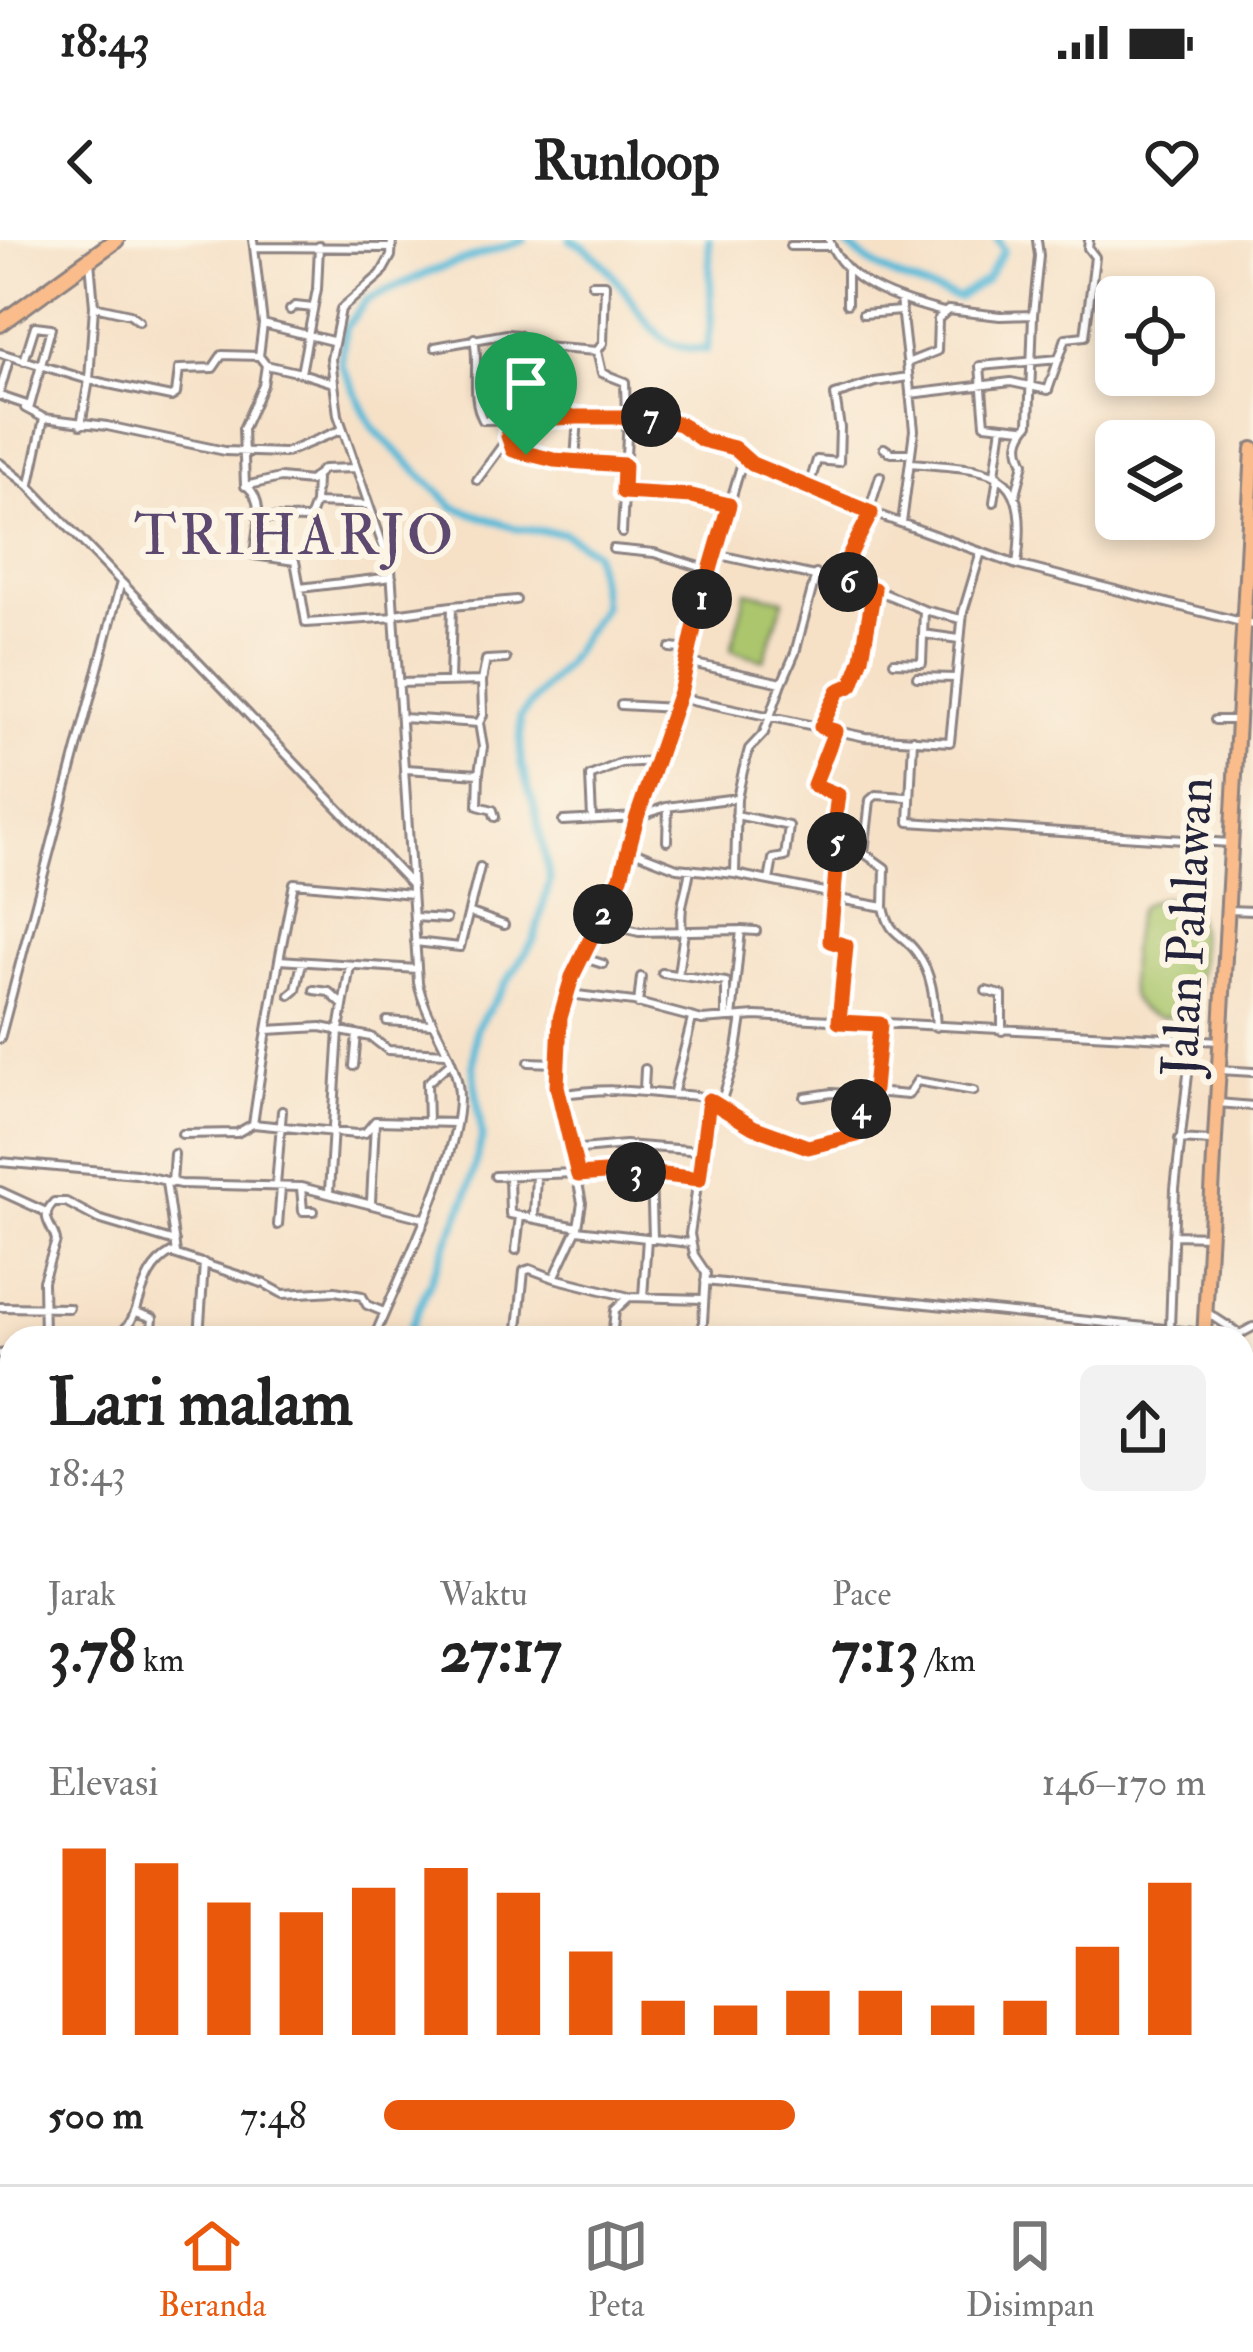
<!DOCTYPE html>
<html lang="id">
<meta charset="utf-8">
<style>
:root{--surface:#fff;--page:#f2f2f2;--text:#222;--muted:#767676;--line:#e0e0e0;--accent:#ea580c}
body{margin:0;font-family:"IM FELL Double Pica",serif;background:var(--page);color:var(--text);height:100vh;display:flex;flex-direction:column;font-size:45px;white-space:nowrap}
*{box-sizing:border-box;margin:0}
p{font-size:39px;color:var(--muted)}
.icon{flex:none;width:66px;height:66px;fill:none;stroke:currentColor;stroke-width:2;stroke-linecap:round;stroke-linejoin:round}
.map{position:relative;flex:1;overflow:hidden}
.panel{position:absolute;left:0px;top:1086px;width:1254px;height:858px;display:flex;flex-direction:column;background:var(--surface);border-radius:36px 36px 0 0;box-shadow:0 6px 18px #0003}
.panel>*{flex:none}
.buttons{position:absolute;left:1095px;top:36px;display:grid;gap:24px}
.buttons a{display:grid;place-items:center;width:120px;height:120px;border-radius:18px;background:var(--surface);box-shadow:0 6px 18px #0003;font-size:60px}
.pin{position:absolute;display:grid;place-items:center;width:102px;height:102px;color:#fff;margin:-123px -51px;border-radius:50% 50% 50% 0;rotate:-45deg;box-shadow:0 0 12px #0007}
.pin .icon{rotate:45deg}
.km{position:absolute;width:60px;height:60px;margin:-30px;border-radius:50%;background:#222;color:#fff;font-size:33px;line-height:60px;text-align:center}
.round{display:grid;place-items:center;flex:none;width:126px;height:126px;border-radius:18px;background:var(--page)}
.headline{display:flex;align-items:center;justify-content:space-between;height:204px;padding:0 48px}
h1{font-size:66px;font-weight:800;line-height:90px}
.stats{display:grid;grid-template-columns:repeat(3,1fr);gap:18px;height:204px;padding:12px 48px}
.stats div{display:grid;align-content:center}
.stats b{font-size:60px;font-weight:800}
.stats small{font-size:33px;font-weight:400}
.stats p{font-size:33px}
.chart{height:336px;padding:24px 48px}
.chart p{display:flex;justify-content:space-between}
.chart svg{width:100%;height:216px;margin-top:12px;stroke:var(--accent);stroke-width:6}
ul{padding:0 48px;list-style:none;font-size:39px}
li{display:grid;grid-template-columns:192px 144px 1fr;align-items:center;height:90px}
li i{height:30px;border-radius:15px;background:var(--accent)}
.status{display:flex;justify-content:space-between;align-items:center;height:84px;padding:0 60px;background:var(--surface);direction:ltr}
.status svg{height:33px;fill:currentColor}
header{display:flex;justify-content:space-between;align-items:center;height:156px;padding:0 48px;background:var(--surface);font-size:54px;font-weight:800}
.tabs{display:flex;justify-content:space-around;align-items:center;height:168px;border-top:3px solid var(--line);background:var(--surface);font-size:33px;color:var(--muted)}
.tabs a{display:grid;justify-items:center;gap:6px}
.tabs .selected{color:var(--accent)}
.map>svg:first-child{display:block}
.green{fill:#abc66d;stroke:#667454;stroke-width:3}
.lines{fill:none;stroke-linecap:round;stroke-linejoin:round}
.river{stroke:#5abad8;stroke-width:8}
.minor-casing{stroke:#8c8281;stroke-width:12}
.primary-casing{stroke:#8c8281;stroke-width:18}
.trunk-casing{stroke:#8c8281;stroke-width:20}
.minor{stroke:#fff;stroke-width:6}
.primary{stroke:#f9bc8a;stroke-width:12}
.trunk{stroke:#f9bc8a;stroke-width:14}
.route-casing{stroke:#fff;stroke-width:24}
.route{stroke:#ea580c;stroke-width:15}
.labels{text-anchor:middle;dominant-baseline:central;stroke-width:12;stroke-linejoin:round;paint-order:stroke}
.street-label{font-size:51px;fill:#22223b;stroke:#fcf5e5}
.quarter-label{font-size:57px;letter-spacing:3px;fill:#5d496f;stroke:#fcf5e5}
</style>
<div class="status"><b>18:43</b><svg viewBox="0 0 49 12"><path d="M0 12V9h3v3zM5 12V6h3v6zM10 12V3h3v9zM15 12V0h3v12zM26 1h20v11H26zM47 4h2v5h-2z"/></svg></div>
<header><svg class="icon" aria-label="back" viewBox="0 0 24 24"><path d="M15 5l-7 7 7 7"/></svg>Runloop<svg class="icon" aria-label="heart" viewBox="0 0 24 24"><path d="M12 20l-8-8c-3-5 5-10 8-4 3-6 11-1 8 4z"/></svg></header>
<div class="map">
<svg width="1253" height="1944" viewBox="0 0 1253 1944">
<rect width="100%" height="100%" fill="#fcf5e5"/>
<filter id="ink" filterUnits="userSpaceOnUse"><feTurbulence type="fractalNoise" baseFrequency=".00833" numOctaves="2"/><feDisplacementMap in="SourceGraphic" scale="24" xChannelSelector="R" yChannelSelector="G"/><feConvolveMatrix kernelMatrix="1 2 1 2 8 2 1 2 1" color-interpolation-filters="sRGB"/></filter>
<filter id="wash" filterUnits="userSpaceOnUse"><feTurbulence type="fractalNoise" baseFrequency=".004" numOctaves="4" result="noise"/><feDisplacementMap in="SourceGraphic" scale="48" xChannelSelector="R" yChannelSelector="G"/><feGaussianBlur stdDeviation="2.7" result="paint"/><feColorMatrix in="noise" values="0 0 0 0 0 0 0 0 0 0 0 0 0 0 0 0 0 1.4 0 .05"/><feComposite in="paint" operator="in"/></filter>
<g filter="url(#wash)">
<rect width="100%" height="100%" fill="#f6e1c7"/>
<path class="green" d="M 746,351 L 784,359 L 764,420 L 731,410 Z
M 1160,658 C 1173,659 1185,661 1194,673 C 1204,688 1201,754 1188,767 C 1181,775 1171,777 1162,778 C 1148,775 1136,770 1131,755 C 1127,742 1132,675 1141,667 C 1146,662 1154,660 1160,658 Z"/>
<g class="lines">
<path class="river" d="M 571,0 C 621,21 639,94 678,106 C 687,109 698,109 707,110 C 715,71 709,40 709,0
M 842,0 C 874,32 915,46 958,58 L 986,40 L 1004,10 L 998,0
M 406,1098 L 467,956 L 482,898 L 473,825 L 476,789 L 534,700 L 550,640 L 536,573 L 521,523 L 520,477 L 566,423 L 603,366 L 594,312 L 564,293 L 518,289 L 454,267 L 373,188 L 341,124 L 345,88 L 367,60 L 429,32 L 524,0
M 386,1932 L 387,1944"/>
</g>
</g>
<g filter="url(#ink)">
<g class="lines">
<g class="minor-casing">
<path id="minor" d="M 253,0 L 254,7 L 392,8
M 829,0 C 846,46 901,60 943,72
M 319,6 L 317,49 L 301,133 L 333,143
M 790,6 L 831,6
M 254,7 L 263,84
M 592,44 L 605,44 L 603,103 L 597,111
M 900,59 L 907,120
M 847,64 L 847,31
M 94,66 L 130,74 L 139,81
M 290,70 L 295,66 L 313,68
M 863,74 L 901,71
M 474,98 C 480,125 470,156 483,180 L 649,177 L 680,184 L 702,200 L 734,208 L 743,219
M 435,107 L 507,94 L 518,95 L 528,106 L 597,111 L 602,133 L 625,142 L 626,177
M 0,113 L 89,140 L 94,66 L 90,21
M 266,125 L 263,145 L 243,189 L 245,246 L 280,238 L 310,241 L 323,229 L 356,228
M 301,133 L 266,125 L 259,116 L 263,84 L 332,101
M 0,151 L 8,123
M 910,154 L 1011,142 L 1048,150 L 1066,98 L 1085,96 L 1095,17 L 1088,8 L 1089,0
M 0,156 L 30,166 L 51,88 L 35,86 L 24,121
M 25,168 L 44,178 L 30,244
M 44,178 L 107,186 L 225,211 L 285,213 L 343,189
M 539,178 L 544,106
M 510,180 L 509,196 L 515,213 L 575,221 L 578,177
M 81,185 L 89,140 L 171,157 L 176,154 L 179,129 L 213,128 L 222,115 L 259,116
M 1022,188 L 985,184 L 980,126 L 1059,119
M 884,208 L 891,213 L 911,213
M 575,221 L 624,225
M 0,223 L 29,246 L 412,645
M 911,223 C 997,231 1030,224 1017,325
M 995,234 L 1002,186
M 477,240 L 507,199
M 247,246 C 266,262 256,292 254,315 L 295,321 L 300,348 L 392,337
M 808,249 L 817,220 L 839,222 L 840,188 L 835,155 L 875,142 L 908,137
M 623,252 L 693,256 L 729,265
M 1016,254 L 1024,223 C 1016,207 1018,197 1029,184 L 1033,75
M 994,262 L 998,236
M 315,263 L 316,239
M 258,278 L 309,279 L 315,263 L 368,265
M 902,283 L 914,190 L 907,123 L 937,111 L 938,79 L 948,70 L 1000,76 L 1033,75 L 1039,16 L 1037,0
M 622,293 L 628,177
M 613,309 L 654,313 L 710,330
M 715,314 L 874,349 L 924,370 L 922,423 L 894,422
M 837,339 L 851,309 L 860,300 L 880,236
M 300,348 L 306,383 L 395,377
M 452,366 L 516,360
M 924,370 L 961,379
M 394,374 L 452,366 L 450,441
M 923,394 L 959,399
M 670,408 L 689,410
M 686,422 L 782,443 L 795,413 L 816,334
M 917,437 L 956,438
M 482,441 L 486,420 L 506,419
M 399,443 L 482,441 L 483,475 L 479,483 L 402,478
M 678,457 L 865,497 L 950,502 L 963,372 L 981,312
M 621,465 L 674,468
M 1215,480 L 1235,480
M 479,483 L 483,507 L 479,533
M 822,487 L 838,451 L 850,448 L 862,418 L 874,349
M 913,499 L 909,582 L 1230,603
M 406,529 L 479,534 L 478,566 L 493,570 L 495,577
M 736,575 L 789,586 L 785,617 L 773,619 L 769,641
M 592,579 L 590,536 L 621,523 L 656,521
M 563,581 L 637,577 L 666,567 L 737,558
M 667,601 L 668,567
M 628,609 L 677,628 L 735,634 L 833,654 L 838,555 L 814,545 L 835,491
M 735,633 L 737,558 L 743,531 L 749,509 L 764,493 L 782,443
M 833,654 L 833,658 L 884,667 C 890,697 901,691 917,713 C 933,735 934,760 936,787
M 833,658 L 830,701 L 846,706 L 839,782
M 884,667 L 885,628 L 864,613 L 870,560 L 876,555 L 907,557
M 1228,670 L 1253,671
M 471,673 L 504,685
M 414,677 L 446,679
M 599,682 L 639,692 L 741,690
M 682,692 C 679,663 686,656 690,629
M 415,702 L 460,707 L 480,627
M 581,717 L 603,724
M 279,720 L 294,643 L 412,654
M 662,733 L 726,742 L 726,778
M 678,734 L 684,692
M 314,750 L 329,752 L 343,765
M 986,751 L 1002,755 L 1002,791
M 569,754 L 634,762 L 702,780 L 756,776 L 1221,801
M 290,755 L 296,750 L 302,722
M 638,764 L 641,737
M 732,778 L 741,690 L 756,691
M 387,781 L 431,784
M 267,790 L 279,720 L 417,729
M 0,799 L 121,342
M 529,822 L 556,823
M 354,826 L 357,794
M 1220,830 L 1253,832
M 644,849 L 645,829
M 674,851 L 692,779
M 873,852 L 908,855 L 917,841 L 974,851
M 559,855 C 601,848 625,850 665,854 C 689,856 697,852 720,866 L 736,816 L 742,777
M 805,857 L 832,853 L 862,855
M 1218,863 L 1253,866
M 720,866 L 753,887 L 804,906 L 855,896 L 862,853 L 874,850 L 881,784
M 428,883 L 427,843 L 450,823
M 253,884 L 356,894 L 365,893 L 375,881 L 456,883
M 182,894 L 237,893 L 253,884 L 267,790 L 321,787 L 371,797 L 388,810 L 446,813
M 1179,899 L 1211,901
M 571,910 L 625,905 L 702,911
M 0,922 L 136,934 L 180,944 L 301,947 L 423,978
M 651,933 L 653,998
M 495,936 L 630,931 L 699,939
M 509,936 L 510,974 L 578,987
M 166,942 L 176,1013
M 172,943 L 174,914
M 276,946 L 282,871
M 301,947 L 303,971 L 314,971
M 0,951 L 46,972
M 329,952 L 339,790 L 350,726
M 371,962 L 375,882
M 534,976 L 536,936
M 278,985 L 281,947
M 577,990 L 690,1003
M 1173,995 L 1210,996
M 516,1010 L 520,976
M 554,1038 L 629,1057 L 703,1059
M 705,1041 L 1203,1093
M 643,1057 L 647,998
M 0,1067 L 69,1068
M 1205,1071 L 1240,1094 L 1253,1087
M 136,1072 L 153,1078 L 151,1098
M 1170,1088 L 1175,949 L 1192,799
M 44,1098 L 43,1041 L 56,1001 C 53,985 38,978 54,962 L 66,962 L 98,979 L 175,1002
M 105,1098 C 150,1091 128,1037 171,1013 L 265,1044 L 283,1054 L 335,1051 L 362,1056 L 367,1065 L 384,1072
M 199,1098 L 204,1023
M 374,1098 C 398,1038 468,904 458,845 C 452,809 425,779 418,742 L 391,329 L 338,175 L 331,119 L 341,69 L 381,34 L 391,16 L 392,0
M 517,1098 L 524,1031 L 530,1029 L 554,1038 L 578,987 L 582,963 L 558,846 L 561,779 L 572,737 L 621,637 L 637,574 L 678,457 L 697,375 L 743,219 L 812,251 L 1017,325 L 1253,385
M 612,1098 L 615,1070 L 629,1057
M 702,1098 L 706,1033 L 694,1015 L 690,994 L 709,860
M 0,1114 L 12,1112
M 0,1170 L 12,1172
M 0,1193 L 1,1193
M 0,1214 L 6,1224 L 12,1225
M 0,1332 L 12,1333
M 0,1536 L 12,1537
M 1242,1586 L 1253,1586
M 1249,1657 L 1253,1637
M 0,1769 L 12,1770
M 283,1936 L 283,1932
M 604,1943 L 805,1944
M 42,1944 L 46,1932
M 233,1944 L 236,1932
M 506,1944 L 506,1932
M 829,1944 L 830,1932
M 885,1944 L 887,1932"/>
</g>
<g class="primary-casing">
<path id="primary" d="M 1204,1098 L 1253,209
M 0,1460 L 12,1461
M 1242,1656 L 1253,1658
M 1159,1944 L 1159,1932"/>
</g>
<g class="trunk-casing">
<path id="trunk" d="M 0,84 L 116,0"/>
</g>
<use href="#minor" class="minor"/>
<use href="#primary" class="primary"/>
<use href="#trunk" class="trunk"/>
</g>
</g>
<g class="lines" filter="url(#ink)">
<g class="route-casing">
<path id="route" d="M 578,177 L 649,177 L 680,184 L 702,200 L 734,208 L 752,224 L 871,273 L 837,339 L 874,349 L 862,418 L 852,445 L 838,451 L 821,487 L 835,491 L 814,545 L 838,555 L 834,586 L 838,606 L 830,701 L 846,706 L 839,782 L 880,784 L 874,850 L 862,853 L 857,895 L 808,907 L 753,887 L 709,860 L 699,939 L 630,931 L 578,935 L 557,846 L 560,778 L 572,737 L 621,637 L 637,577 L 681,449 L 697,375 L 729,265 L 692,256 L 623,252 L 624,225 L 554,220 L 513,210 L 508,196 L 510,180 Z"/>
</g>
<use href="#route" class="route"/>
</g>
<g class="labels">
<g class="street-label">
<text transform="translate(1188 687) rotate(-87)">Jalan Pahlawan</text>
</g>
<g class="quarter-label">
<text x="295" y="296">TRIHARJO</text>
</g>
</g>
</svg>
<div class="buttons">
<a><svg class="icon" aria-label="locate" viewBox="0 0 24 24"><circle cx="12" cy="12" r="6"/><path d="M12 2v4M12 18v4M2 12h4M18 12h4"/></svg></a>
<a><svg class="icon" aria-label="layers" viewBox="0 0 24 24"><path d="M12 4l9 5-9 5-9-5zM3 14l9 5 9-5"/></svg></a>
</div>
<div class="pin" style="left:526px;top:215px;background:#1e9e55"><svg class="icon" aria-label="arrive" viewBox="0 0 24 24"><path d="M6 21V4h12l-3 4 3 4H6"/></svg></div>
<b class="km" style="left:702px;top:359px">1</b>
<b class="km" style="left:603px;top:674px">2</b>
<b class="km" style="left:636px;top:932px">3</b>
<b class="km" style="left:861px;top:869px">4</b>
<b class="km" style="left:837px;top:602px">5</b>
<b class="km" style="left:848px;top:342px">6</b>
<b class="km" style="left:651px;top:177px">7</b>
<section class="panel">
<div class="headline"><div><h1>Lari malam</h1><p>18:43</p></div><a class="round"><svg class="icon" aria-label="share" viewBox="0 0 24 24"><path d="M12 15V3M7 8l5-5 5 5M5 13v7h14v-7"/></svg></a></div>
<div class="stats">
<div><p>Jarak</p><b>3.78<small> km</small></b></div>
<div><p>Waktu</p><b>27:17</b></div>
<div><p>Pace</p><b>7:13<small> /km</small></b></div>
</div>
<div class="chart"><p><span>Elevasi</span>146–170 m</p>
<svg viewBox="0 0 160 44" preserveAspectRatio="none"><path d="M5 44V6M15 44V9M25 44V17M35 44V19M45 44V14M55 44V10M65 44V15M75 44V27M85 44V37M95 44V38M105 44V35M115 44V35M125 44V38M135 44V37M145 44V26M155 44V13"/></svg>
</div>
<ul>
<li><b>500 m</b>7:48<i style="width:50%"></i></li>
</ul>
</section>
</div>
<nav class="tabs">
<a class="selected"><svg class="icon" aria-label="home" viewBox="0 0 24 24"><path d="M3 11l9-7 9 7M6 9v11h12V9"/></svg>Beranda</a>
<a><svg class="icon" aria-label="map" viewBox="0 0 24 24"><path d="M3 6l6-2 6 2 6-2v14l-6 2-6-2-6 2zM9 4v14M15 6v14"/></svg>Peta</a>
<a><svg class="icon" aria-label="saved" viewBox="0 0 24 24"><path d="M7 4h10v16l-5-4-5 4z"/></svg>Disimpan</a>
</nav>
